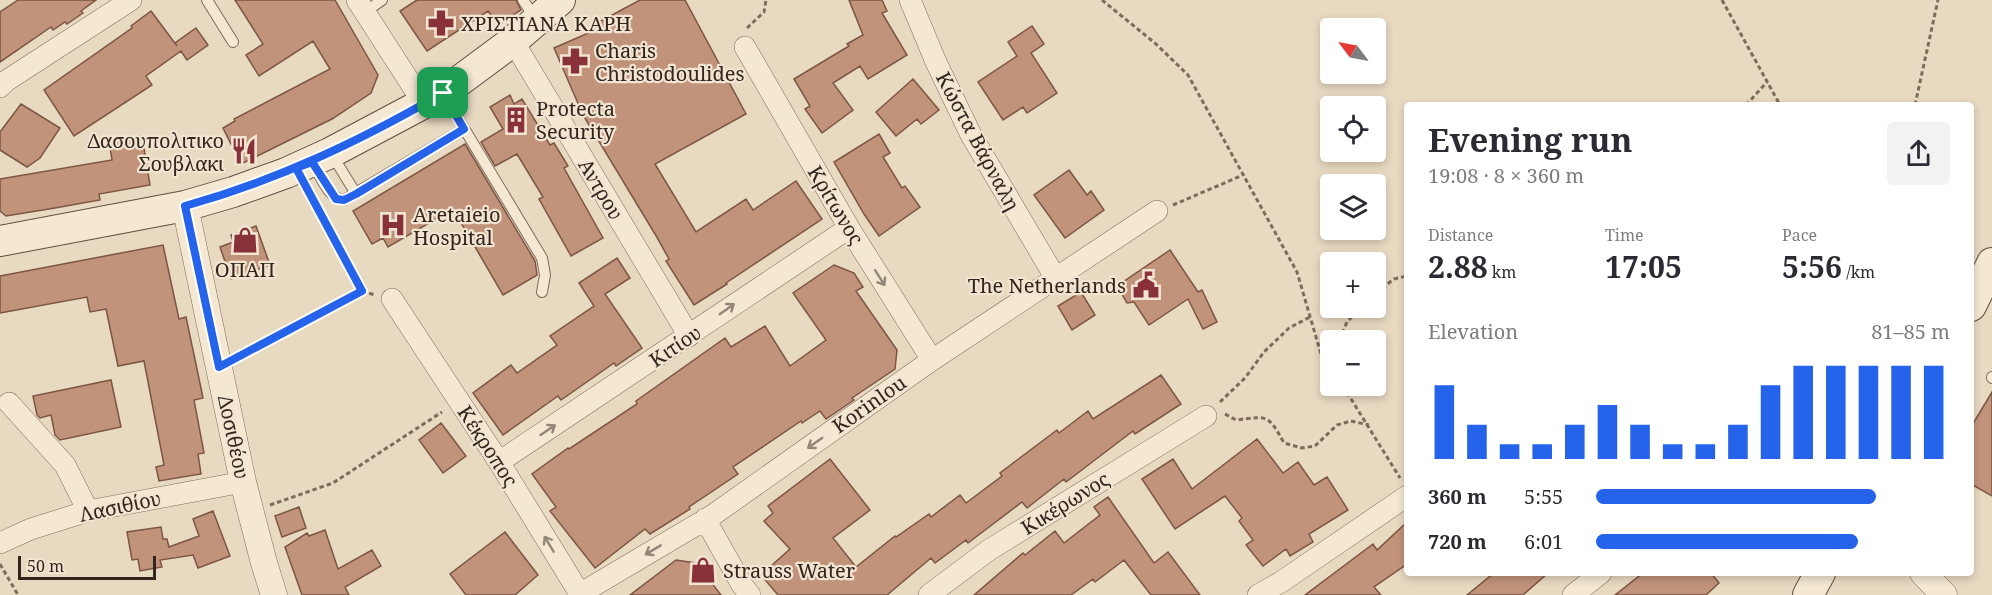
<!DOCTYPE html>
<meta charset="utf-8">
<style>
:root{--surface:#fff;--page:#f2f2f3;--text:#2b2b33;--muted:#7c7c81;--accent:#2563eb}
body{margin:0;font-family:"Noto Serif",serif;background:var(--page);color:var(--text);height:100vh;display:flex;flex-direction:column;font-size:22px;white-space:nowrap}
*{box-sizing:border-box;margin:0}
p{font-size:20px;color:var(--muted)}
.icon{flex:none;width:33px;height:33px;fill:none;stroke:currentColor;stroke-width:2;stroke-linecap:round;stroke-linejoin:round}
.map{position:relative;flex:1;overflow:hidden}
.sheet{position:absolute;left:1404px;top:102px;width:570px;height:474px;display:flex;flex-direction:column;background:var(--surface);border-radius:6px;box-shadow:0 3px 9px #0003}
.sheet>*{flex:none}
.needle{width:39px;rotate:302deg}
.fabs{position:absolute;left:1320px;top:18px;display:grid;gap:12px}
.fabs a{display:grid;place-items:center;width:66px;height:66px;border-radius:6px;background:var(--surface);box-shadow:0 3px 9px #0003;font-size:30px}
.scale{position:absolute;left:18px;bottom:15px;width:138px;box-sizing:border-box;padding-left:6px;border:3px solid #31251d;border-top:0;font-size:16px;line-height:21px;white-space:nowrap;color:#31251d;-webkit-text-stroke:4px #f1e4d0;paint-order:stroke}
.pin{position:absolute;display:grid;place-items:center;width:51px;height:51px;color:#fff;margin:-26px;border-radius:12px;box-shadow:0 3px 9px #0006}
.round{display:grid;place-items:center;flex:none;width:63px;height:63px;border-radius:6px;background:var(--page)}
.head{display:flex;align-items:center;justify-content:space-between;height:102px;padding:0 24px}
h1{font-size:33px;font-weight:700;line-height:45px}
.stats{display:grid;grid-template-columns:repeat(3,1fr);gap:9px;height:102px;padding:6px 24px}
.stats div{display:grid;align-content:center}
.stats b{font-size:30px;font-weight:700}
.stats small{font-size:16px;font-weight:400}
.stats p{font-size:16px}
.chart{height:168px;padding:12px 24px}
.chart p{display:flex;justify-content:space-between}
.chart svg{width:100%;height:108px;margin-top:6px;stroke:var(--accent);stroke-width:6}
ul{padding:0 24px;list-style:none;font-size:20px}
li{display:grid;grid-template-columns:96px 72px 1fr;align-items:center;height:45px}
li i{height:15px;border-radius:8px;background:var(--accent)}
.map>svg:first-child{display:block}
.building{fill:#c2937b;stroke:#7c5543;stroke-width:1.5}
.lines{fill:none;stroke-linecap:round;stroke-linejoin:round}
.service-casing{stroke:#806b5b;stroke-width:12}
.minor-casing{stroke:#806b5b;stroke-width:22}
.tertiary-casing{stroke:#806b5b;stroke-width:27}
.secondary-casing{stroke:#614d3e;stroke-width:32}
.path{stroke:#806b5b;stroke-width:3;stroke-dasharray:4.5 3;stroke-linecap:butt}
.service{stroke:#f4e8d3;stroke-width:10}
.minor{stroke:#f4e8d3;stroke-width:21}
.tertiary{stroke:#f4e8d3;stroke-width:26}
.secondary{stroke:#f4e8d3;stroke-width:30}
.oneway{stroke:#928678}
.route-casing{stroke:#fff;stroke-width:12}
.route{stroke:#2563eb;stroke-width:8}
.labels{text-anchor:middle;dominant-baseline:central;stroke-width:4.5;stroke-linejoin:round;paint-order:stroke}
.poi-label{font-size:20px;fill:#31251d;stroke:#f1e4d0;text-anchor:start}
.street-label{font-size:20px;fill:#31251d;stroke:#f1e4d0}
</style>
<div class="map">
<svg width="1992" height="595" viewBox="0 0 1992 595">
<rect width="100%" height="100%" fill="#e8d9c1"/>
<path class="building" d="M 18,0 L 96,0 L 81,11 L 83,13 L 67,24 L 65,22 L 53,30 L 51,27 L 0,62 L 0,12 Z
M 235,0 L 335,0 L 378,75 L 371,93 L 332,119 L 241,164 L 223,128 L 235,121 L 234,119 L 330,69 L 313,41 L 259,76 L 246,55 L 263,44 Z
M 417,0 L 516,0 L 521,10 L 498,25 L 488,11 L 427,51 L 400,11 Z
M 640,0 L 685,0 L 746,114 L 655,164 L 696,232 L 746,199 L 753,210 L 796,181 L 822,219 L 726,283 L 727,284 L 694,305 L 666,261 L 669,259 L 655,234 L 583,115 L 554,48 L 600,28 L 597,23 Z
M 849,0 L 882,0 L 887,11 L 882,13 L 907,55 L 868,79 L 860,66 L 833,83 L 853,110 L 822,133 L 805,109 L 810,106 L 794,79 L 849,46 L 847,44 L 863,35 Z
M 151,11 L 177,46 L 175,43 L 196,28 L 208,45 L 187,60 L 181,51 L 146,76 L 152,85 L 74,136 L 44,90 L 132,28 L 131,26 Z
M 1032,26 L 1044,44 L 1031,53 L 1057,93 L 1027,113 L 1023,107 L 1003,120 L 978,82 L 1017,56 L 1008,42 Z
M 913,79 L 939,110 L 921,124 L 917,119 L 896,136 L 876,112 Z
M 510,95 L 514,104 L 522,99 L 550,145 L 554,143 L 568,166 L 564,168 L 603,238 L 571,256 L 539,199 L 543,197 L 517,154 L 495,166 L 481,142 L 503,129 L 490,107 Z
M 21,104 L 60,128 L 40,158 L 27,167 L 0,150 L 0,132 Z
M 879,134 L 890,153 L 883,157 L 902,188 L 905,186 L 920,207 L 879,236 L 864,214 L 834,162 Z
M 142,136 L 150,185 L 99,194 L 100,200 L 55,208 L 6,216 L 0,211 L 0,179 L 112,160 L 109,141 Z
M 465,144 L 535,261 L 537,275 L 503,295 L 453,209 L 388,247 L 383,238 L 372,244 L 353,211 Z
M 1069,170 L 1087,195 L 1091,191 L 1104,210 L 1065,238 L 1034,195 Z
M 256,226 L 270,265 L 231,279 L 220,247 L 233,242 L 231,235 Z
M 163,245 L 179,319 L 186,317 L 197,369 L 203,398 L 194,400 L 204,453 L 198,454 L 201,474 L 159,481 L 156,467 L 164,465 L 144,361 L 118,366 L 106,309 L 90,312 L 87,297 L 0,313 L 0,276 Z
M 1170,250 L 1198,292 L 1202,290 L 1217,322 L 1203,329 L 1188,299 L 1149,325 L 1134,302 L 1127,303 L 1117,286 Z
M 617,258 L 630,278 L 605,294 L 642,348 L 616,366 L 614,363 L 561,400 L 558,396 L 503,435 L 473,393 L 511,365 L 517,373 L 557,345 L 550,336 L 594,306 L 579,283 Z
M 834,265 L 854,273 L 863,287 L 856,291 L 897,350 L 895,369 L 852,398 L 854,400 L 826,419 L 820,411 L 802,423 L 801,421 L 733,467 L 738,474 L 689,507 L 690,509 L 650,534 L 645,529 L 595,568 L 550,511 L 556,507 L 532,474 L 568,448 L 569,449 L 637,404 L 636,401 L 725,338 L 731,347 L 765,326 L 790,366 L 826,340 L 793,293 Z
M 1081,292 L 1095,315 L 1072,330 L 1058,306 Z
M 1161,375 L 1181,404 L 1135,434 L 1133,431 L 1066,482 L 1064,479 L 1027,508 L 1022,502 L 968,543 L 966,540 L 935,563 L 931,558 L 887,595 L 778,595 L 761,575 L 790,549 L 764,521 L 773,513 L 768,506 L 830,459 L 870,510 L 833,538 L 856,567 L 895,536 L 896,537 L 929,514 L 931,517 L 960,495 L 966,503 L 1002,476 L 1000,473 L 1057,430 L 1059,433 L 1088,411 L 1093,419 Z
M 111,380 L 121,427 L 60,440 L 55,435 L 51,415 L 40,418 L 37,415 L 33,396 Z
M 1992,392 L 1992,496 L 1971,484 L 1971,427 Z
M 441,423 L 466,456 L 443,473 L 419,440 Z
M 1257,439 L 1283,473 L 1298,462 L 1314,485 L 1327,477 L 1348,510 L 1309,534 L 1313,542 L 1290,556 L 1286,549 L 1263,566 L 1246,545 L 1253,540 L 1239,521 L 1242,518 L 1225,496 L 1175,529 L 1142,479 L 1173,459 L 1192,489 Z
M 1108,497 L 1154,563 L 1168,552 L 1200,595 L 1151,595 L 1124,560 L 1095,582 L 1093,579 L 1071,595 L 974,595 L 1023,553 L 1025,555 L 1055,531 L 1064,543 L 1100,515 L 1094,507 Z
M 299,507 L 306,528 L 282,537 L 275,516 Z
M 213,511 L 230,556 L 198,568 L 193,555 L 160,560 L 162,567 L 140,571 L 138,559 L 132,560 L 127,532 L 161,527 L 163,539 L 167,539 L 169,547 L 199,536 L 193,519 Z
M 1407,522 L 1407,564 L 1374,587 L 1381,595 L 1305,595 L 1373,544 L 1377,550 Z
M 325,530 L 338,569 L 372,550 L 381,566 L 345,587 L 349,595 L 302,595 L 285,547 L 307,533 L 309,536 Z
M 505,532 L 538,575 L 515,595 L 466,595 L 450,574 Z
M 676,560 L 696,563 L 721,595 L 630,595 Z
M 1494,573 L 1548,573 L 1523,595 L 1467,595 Z
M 1643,573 L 1711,573 L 1719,583 L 1706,595 L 1615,595 Z"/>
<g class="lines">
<g class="service-casing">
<path id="service" d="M 207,0 L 233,42
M 523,0 L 535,18
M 365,12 L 382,0
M 444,95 L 542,258 L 545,275 L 542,292
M 331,153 L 356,194
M 312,162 C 320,174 328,199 344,200 L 464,129
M 1992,377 L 1992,378"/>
</g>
<g class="minor-casing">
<path id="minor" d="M 357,0 L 424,104
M 910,0 L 936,62 L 971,135 L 1055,277
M 513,41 L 689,336
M 745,47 L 849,228 L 932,360
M 0,87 L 6,81 L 131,0
M 392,299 L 499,462 L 580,594
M 9,403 L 65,465 L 88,511
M 499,462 L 849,228
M 705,519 L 742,585 L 750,595
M 0,543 L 31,529 L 88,511 L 243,482
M 578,595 L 713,515 L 932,360 L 1157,211
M 929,595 L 989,550 L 1206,416
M 1258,595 L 1281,582 L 1407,496
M 1573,595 L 1601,573"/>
</g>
<g class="tertiary-casing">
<path id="tertiary" d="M 185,206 L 243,482 L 264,563 L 274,595
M 1923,573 L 1944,595"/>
</g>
<g class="secondary-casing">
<path id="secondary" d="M 0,241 L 185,206 L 233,192 L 286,173 L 330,153 L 443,93 L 513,41 L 560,0
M 1971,306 L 1992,263
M 1808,595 L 1820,573"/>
</g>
<path class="path" d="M 1102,0 L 1156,44 L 1188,75 L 1297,272 L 1321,354 L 1330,367
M 1722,0 L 1780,105
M 747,28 L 764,12 L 766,0
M 1746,105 L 1767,82
M 1915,105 L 1938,0
M 1173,205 L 1243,175
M 362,291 L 375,295
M 1376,293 L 1394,279 L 1407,276
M 1339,340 L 1347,322 L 1360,308
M 239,356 L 362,291 L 308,189
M 1343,386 L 1400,478
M 1220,402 L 1245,378 L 1264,352 L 1289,328 L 1310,317
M 1225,414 L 1236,420 C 1268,416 1268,414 1284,443 L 1302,448 L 1315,446 L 1337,425 L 1351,421 L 1369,425
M 270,505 L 333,483 L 442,412
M 0,564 L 18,595"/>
<use href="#service" class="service"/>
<use href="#minor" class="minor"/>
<use href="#tertiary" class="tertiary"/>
<use href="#secondary" class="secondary"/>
</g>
<defs><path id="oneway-shaft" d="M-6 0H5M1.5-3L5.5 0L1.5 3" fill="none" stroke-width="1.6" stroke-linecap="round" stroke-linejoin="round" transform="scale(1.5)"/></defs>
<g class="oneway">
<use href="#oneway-shaft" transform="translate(880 278) rotate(58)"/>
<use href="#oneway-shaft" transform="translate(727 309) rotate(-35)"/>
<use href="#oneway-shaft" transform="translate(548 430) rotate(-34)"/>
<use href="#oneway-shaft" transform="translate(815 443) rotate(145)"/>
<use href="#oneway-shaft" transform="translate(549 544) rotate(-121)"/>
<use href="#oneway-shaft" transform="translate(653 550) rotate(149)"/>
</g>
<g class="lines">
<g class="route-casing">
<path id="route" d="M 443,93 C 360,141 278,180 185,206 L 219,367 L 362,291 L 296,168 L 312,162 L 336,199 L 344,200 L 356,194 L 464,129 L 443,93"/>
</g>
<use href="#route" class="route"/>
</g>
<defs>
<g id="pharmacy-bare" transform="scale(2.07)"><path d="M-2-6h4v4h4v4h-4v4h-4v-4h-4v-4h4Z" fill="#883139" stroke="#f1e4d0" stroke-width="2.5" paint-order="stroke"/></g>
<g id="building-bare" transform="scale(2.07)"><path d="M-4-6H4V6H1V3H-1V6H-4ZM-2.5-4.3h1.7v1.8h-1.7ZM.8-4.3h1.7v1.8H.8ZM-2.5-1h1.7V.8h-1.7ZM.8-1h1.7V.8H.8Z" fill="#883139" stroke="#f1e4d0" stroke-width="2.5" paint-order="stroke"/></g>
<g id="restaurant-bare" transform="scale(2.07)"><path d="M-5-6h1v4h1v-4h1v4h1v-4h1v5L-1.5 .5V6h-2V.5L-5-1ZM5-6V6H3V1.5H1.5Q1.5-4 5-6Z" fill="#883139" stroke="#f1e4d0" stroke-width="2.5" paint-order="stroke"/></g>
<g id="hospital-bare" transform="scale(2.07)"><path d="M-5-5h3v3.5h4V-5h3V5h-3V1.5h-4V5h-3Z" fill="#883139" stroke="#f1e4d0" stroke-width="2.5" paint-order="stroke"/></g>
<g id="shop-bare" transform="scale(2.07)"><path d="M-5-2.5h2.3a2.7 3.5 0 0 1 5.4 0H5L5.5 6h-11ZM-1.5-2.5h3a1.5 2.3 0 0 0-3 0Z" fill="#883139" stroke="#f1e4d0" stroke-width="2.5" paint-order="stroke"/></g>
<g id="civic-bare" transform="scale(2.07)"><path d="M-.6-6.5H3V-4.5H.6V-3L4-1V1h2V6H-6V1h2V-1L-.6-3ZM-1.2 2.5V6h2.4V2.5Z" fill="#883139" stroke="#f1e4d0" stroke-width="2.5" paint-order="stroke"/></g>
</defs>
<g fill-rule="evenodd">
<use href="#pharmacy-bare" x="441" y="23"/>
<use href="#pharmacy-bare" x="575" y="61"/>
<use href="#building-bare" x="516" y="120"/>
<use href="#restaurant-bare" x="244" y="151"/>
<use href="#hospital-bare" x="393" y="225"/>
<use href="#shop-bare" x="245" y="240"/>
<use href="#civic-bare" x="1146" y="285"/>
<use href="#shop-bare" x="703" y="570"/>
</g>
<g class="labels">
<g class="poi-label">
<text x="461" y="23">ΧΡΙΣΤΙΑΝΑ ΚΑΡΗ</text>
<text x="595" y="50">Charis<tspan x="595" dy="23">Christodoulides</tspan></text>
<text x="536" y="108">Protecta<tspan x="536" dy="23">Security</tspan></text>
<text x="224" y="140" text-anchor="end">Δασουπολιτικο<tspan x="224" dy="23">Σουβλακι</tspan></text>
<text x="413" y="214">Aretaieio<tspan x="413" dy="23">Hospital</tspan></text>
<text x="245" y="269" text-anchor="middle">ΟΠΑΠ</text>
<text x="1126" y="285" text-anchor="end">The Netherlands</text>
<text x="723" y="570">Strauss Water</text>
</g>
<g class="street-label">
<text transform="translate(978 141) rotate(62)">Κώστα Βάρναλη</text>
<text transform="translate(601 189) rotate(59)">Αντρου</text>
<text transform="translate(836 205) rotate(59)">Κρίτωνος</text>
<text transform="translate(675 346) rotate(-34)">Κιτίου</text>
<text transform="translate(869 404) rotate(-35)">Korinlou</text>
<text transform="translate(234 437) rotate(78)">Δοσιθέου</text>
<text transform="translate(488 446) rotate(57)">Κέκροπος</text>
<text transform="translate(1065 503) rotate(-32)">Κικέρωνος</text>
<text transform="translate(120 506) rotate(-12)">Λασιθίου</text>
</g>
</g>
</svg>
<div class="fabs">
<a><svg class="needle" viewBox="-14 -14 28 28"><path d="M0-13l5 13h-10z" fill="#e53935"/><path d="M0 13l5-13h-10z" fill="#7c7c81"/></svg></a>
<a><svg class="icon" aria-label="locate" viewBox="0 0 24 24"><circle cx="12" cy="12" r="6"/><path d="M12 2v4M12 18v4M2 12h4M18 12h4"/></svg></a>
<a><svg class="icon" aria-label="layers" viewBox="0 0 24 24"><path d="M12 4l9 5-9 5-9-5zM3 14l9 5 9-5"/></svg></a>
<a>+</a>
<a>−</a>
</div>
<div class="scale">50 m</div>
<div class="pin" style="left:443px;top:93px;background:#1e9e55"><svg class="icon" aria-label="arrive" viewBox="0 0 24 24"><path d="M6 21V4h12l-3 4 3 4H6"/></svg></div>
<section class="sheet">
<div class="head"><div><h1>Evening run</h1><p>19:08 · 8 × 360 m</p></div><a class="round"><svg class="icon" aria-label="share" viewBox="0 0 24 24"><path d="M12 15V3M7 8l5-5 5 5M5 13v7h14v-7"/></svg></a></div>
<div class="stats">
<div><p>Distance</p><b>2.88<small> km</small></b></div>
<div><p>Time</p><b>17:05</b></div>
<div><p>Pace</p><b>5:56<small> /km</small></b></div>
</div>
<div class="chart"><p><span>Elevation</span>81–85 m</p>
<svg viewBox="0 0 160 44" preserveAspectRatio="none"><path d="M5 44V14M15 44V30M25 44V38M35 44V38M45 44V30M55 44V22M65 44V30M75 44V38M85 44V38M95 44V30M105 44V14M115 44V6M125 44V6M135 44V6M145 44V6M155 44V6"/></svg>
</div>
<ul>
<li><b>360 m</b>5:55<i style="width:79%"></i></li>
<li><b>720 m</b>6:01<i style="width:74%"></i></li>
</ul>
</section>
</div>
